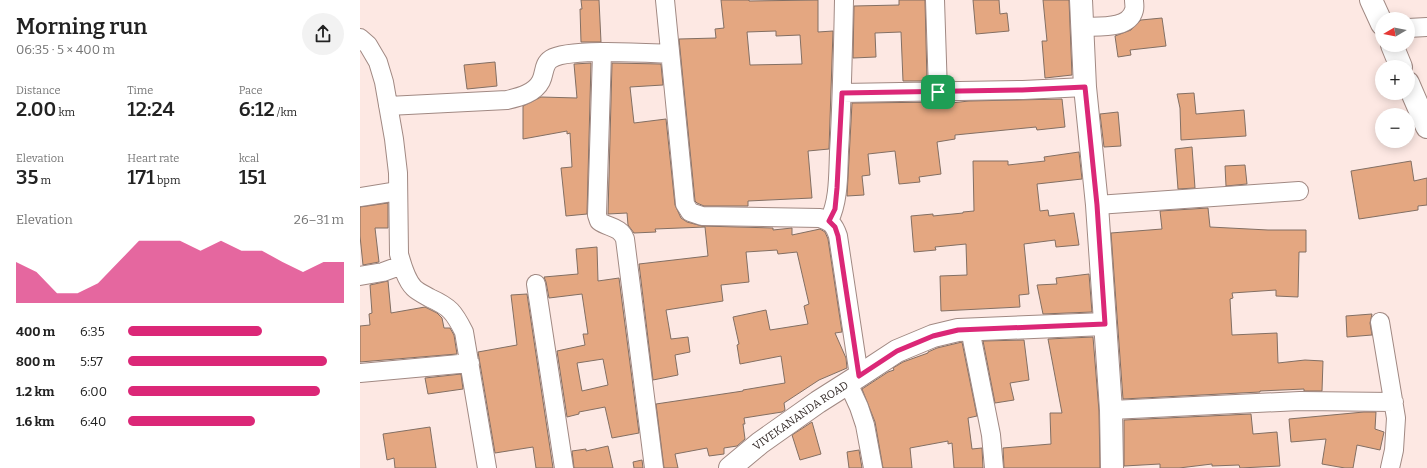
<!DOCTYPE html>
<meta charset="utf-8">
<style>
:root{--surface:#fff;--page:#f2f2f2;--text:#222;--muted:#767676;--accent:#db2777}
body{margin:0;font-family:Bitter,serif;background:var(--page);color:var(--text);height:100vh;display:flex;flex-direction:column;font-size:15px;white-space:nowrap}
*{box-sizing:border-box;margin:0}
p{font-size:13px;color:var(--muted)}
.icon{flex:none;width:22px;height:22px;fill:none;stroke:currentColor;stroke-width:2;stroke-linecap:round;stroke-linejoin:round}
.map{position:relative;flex:1;overflow:hidden}
.panel{display:flex;flex-direction:column;background:var(--surface);width:360px}
.panel>*{flex:none}
.needle{width:26px;rotate:260deg}
.fabs{position:absolute;left:1015px;top:12px;display:grid;gap:8px}
.fabs a{display:grid;place-items:center;width:40px;height:40px;border-radius:50%;background:var(--surface);box-shadow:0 2px 10px #0003;font-size:20px}
.pin{position:absolute;display:grid;place-items:center;width:34px;height:34px;color:#fff;margin:-17px;border-radius:8px;box-shadow:0 2px 6px #0006}
.round{display:grid;place-items:center;flex:none;width:42px;height:42px;border-radius:21px;background:var(--page)}
.headline{display:flex;align-items:center;justify-content:space-between;height:68px;padding:0 16px}
h1{font-size:22px;font-weight:600;line-height:30px}
.figures{display:grid;grid-template-columns:repeat(3,1fr);gap:6px;height:68px;padding:4px 16px}
.figures div{display:grid;align-content:center}
.figures b{font-size:20px;font-weight:600}
.figures small{font-size:11px;font-weight:400}
.figures p{font-size:11px}
.chart{height:112px;padding:8px 16px}
.chart p{display:flex;justify-content:space-between}
.chart svg{width:100%;height:72px;margin-top:4px;fill:var(--accent);opacity:.7}
ul{padding:0 16px;list-style:none;font-size:13px}
li{display:grid;grid-template-columns:64px 48px 1fr;align-items:center;height:30px}
li i{height:10px;border-radius:5px;background:var(--accent)}
main{display:flex;flex:1;min-height:0}
.map>svg:first-child{display:block}
.building{fill:#e4a781;stroke:#836f63;fill-rule:evenodd}
.lines{fill:none;stroke-linecap:round;stroke-linejoin:round}
.street-casing{stroke:#a18983;stroke-width:20}
.secondary-casing{stroke:#a18983;stroke-width:24}
.street{stroke:#fff;stroke-width:18}
.secondary{stroke:#fff;stroke-width:22}
.route-casing{stroke:#fff;stroke-width:8}
.route{stroke:#db2777;stroke-width:5}
.labels{text-anchor:middle;dominant-baseline:central;stroke-width:3;stroke-linejoin:round;paint-order:stroke}
.street-label{font-size:11px;fill:#352b29;stroke:#fff}
</style>
<main>
<section class="panel">
<div class="headline"><div><h1>Morning run</h1><p>06:35 · 5 × 400 m</p></div><a class="round"><svg class="icon" aria-label="share" viewBox="0 0 24 24"><path d="M12 15V3M7 8l5-5 5 5M5 13v7h14v-7"/></svg></a></div>
<div class="figures">
<div><p>Distance</p><b>2.00<small> km</small></b></div>
<div><p>Time</p><b>12:24</b></div>
<div><p>Pace</p><b>6:12<small> /km</small></b></div>
</div>
<div class="figures">
<div><p>Elevation</p><b>35<small> m</small></b></div>
<div><p>Heart rate</p><b>171<small> bpm</small></b></div>
<div><p>kcal</p><b>151</b></div>
</div>
<div class="chart"><p><span>Elevation</span>26–31 m</p>
<svg viewBox="0 0 160 44" preserveAspectRatio="none"><path d="M0 44V19L10 25L20 38L30 38L40 32L50 19L60 6L70 6L80 6L90 12L100 6L110 12L120 12L130 19L140 25L150 19L160 19V44z"/></svg>
</div>
<ul>
<li><b>400 m</b>6:35<i style="width:62%"></i></li>
<li><b>800 m</b>5:57<i style="width:92%"></i></li>
<li><b>1.2 km</b>6:00<i style="width:89%"></i></li>
<li><b>1.6 km</b>6:40<i style="width:59%"></i></li>
</ul>
</section>
<div class="map">
<svg width="1067" height="468" viewBox="0 0 1067 468">
<rect width="100%" height="100%" fill="#fde8e3"/>
<path class="building" d="M 221,0 L 239,0 L 241,42 L 221,42 L 220,9 L 222,9 Z
M 361,0 L 389,0 L 389,1 L 458,0 L 458,32 L 473,31 L 469,149 L 448,151 L 452,198 L 388,201 L 388,206 L 344,206 L 337,203 L 335,201 L 319,39 L 356,38 L 355,29 L 364,28 ZM 416,31 L 416,36 L 440,35 L 442,64 L 390,65 L 387,32 Z
M 539,0 L 565,0 L 567,81 L 543,81 L 541,32 L 515,33 L 516,57 L 493,58 L 494,6 L 539,5 Z
M 613,0 L 639,0 L 640,14 L 647,13 L 649,31 L 616,34 Z
M 683,0 L 709,0 L 712,75 L 685,78 L 682,41 L 687,41 Z
M 802,18 L 806,46 L 770,50 L 771,55 L 758,57 L 755,36 L 771,30 L 781,20 Z
M 135,62 L 137,86 L 107,89 L 104,65 Z
M 231,63 L 227,214 L 206,216 L 201,168 L 212,167 L 210,133 L 207,134 L 207,131 L 163,139 L 163,106 L 181,97 L 217,98 L 214,64 Z
M 252,63 L 301,64 L 303,85 L 270,87 L 274,123 L 306,119 L 315,205 L 321,218 L 327,222 L 342,226 L 413,228 L 413,230 L 432,228 L 432,235 L 460,229 L 465,232 L 468,239 L 482,332 L 475,333 L 486,358 L 487,368 L 459,380 L 424,403 L 425,410 L 422,412 L 384,418 L 385,424 L 383,424 L 385,439 L 377,446 L 364,448 L 364,454 L 349,456 L 347,448 L 315,454 L 318,468 L 304,468 L 296,404 L 383,391 L 383,390 L 425,383 L 421,356 L 380,364 L 377,345 L 379,344 L 373,317 L 406,310 L 410,330 L 448,324 L 444,306 L 449,304 L 437,252 L 418,254 L 417,250 L 386,252 L 389,282 L 361,285 L 363,301 L 306,310 L 311,339 L 328,337 L 330,352 L 315,355 L 318,375 L 293,380 L 279,264 L 348,256 L 345,227 L 295,229 L 296,232 L 274,233 L 268,225 L 267,213 L 248,214 Z
M 834,93 L 836,114 L 884,110 L 886,136 L 821,140 L 820,108 L 817,94 Z
M 702,99 L 705,127 L 677,130 L 676,127 L 595,135 L 595,139 L 577,142 L 581,174 L 559,177 L 560,182 L 539,184 L 535,151 L 508,154 L 510,175 L 502,176 L 504,195 L 487,196 L 492,103 L 591,102 L 591,103 L 609,101 Z
M 758,112 L 761,146 L 744,147 L 740,114 Z
M 832,147 L 835,188 L 818,189 L 815,149 Z
M 719,152 L 722,179 L 677,184 L 680,211 L 688,210 L 689,216 L 714,213 L 719,245 L 696,247 L 695,240 L 664,244 L 669,294 L 659,295 L 660,307 L 581,311 L 580,276 L 607,275 L 606,244 L 575,247 L 576,250 L 554,252 L 551,216 L 573,214 L 573,216 L 603,213 L 603,212 L 614,211 L 613,161 L 648,161 L 648,165 L 685,161 L 684,157 Z
M 1051,161 L 1054,181 L 1067,178 L 1067,205 L 1058,206 L 1058,210 L 999,219 L 991,171 Z
M 885,165 L 887,184 L 866,186 L 865,166 Z
M 28,203 L 28,228 L 15,228 L 19,262 L 3,265 L 0,236 L 0,207 Z
M 848,208 L 850,227 L 908,230 L 946,230 L 946,252 L 939,252 L 938,297 L 916,296 L 916,290 L 872,293 L 873,298 L 870,299 L 872,335 L 917,333 L 918,363 L 945,360 L 963,361 L 962,391 L 944,391 L 944,389 L 900,391 L 900,392 L 763,399 L 751,233 L 802,229 L 800,211 Z
M 237,247 L 238,281 L 259,278 L 279,433 L 252,438 L 245,407 L 219,412 L 219,414 L 207,417 L 197,351 L 225,345 L 223,334 L 228,334 L 222,294 L 189,298 L 186,282 L 184,277 L 218,274 L 216,249 ZM 243,359 L 248,385 L 222,391 L 217,363 Z
M 729,274 L 732,312 L 683,314 L 677,285 L 697,284 L 696,278 Z
M 28,281 L 31,313 L 65,307 L 77,313 L 82,318 L 84,328 L 90,328 L 94,335 L 97,354 L 0,362 L 0,326 L 10,325 L 9,314 L 12,313 L 10,285 Z
M 167,294 L 193,468 L 176,468 L 173,447 L 135,453 L 118,352 L 157,345 L 151,295 Z
M 1012,314 L 1010,323 L 1012,335 L 987,337 L 986,316 Z
M 733,337 L 739,411 L 740,468 L 644,468 L 643,448 L 691,444 L 690,413 L 702,413 L 688,339 Z
M 664,340 L 669,380 L 650,383 L 654,400 L 635,403 L 623,341 Z
M 602,342 L 617,416 L 608,418 L 612,449 L 622,448 L 623,468 L 594,468 L 592,443 L 588,444 L 588,441 L 550,448 L 552,468 L 523,468 L 515,422 L 502,389 L 528,372 L 534,370 L 533,368 L 543,362 L 568,353 L 568,352 L 577,348 Z
M 101,374 L 103,389 L 68,394 L 65,378 Z
M 1004,412 L 1016,412 L 1015,429 L 1024,432 L 1020,450 L 997,445 L 993,468 L 985,468 L 962,464 L 966,439 L 931,442 L 929,419 Z
M 891,414 L 893,434 L 917,432 L 920,466 L 880,468 L 879,465 L 852,466 L 852,464 L 819,468 L 800,468 L 800,464 L 764,466 L 764,420 Z
M 452,422 L 461,454 L 440,460 L 432,435 Z
M 70,427 L 76,468 L 35,468 L 34,458 L 27,460 L 23,434 Z
M 248,446 L 253,468 L 214,468 L 212,451 L 226,449 L 226,451 Z
M 499,450 L 502,468 L 489,468 L 487,452 Z
M 282,460 L 283,468 L 274,468 L 273,462 Z"/>
<g class="lines">
<g class="street-casing">
<path id="street" d="M 305,0 L 325,204 L 330,212 L 342,216 L 460,218 C 471,222 474,224 478,236 L 499,376
M 575,0 L 578,92
M 722,27 C 738,26 769,30 774,10 C 775,7 774,3 774,0
M 1048,28 L 1067,27
M 0,38 L 8,45 L 18,62 L 24,82 L 34,139 L 38,173 L 39,254 C 42,265 46,280 54,288 C 58,292 65,295 70,298 C 90,307 94,312 104,332 L 127,468
M 242,53 L 237,215 L 239,221 C 248,228 260,226 265,239 L 294,468
M 482,93 L 663,90 L 725,87
M 28,106 L 147,100 C 160,97 175,93 181,81 C 185,73 183,64 191,59 C 208,48 286,53 310,54
M 0,197 L 38,191
M 737,205 L 939,191
M 469,221 C 479,200 478,176 479,152 C 482,102 483,51 484,0
M 0,276 L 23,272 L 42,265
M 176,284 L 204,468
M 1020,322 L 1036,418 L 1034,450 L 1030,468
M 610,329 L 631,435 L 634,468
M 0,373 L 110,363
M 488,383 L 499,407 L 505,425 L 513,468
M 751,410 L 940,401 L 1034,402"/>
</g>
<g class="secondary-casing">
<g id="secondary">
<path d="M 721,0 L 725,87 L 737,205 L 751,410 L 752,468"/>
<path d="M 1011,0 L 1022,24"/>
<path d="M 1032,45 L 1041,67"/>
<path d="M 1048,83 L 1067,127"/>
<path id="s1" d="M 370,468 L 400,443 L 458,402 L 499,376 L 537,351 L 573,336 L 598,330 L 745,324"/>
</g>
</g>
<use href="#street" class="street"/>
<use href="#secondary" class="secondary"/>
</g>
<g class="lines">
<g class="route-casing">
<path id="route" d="M 725,87 L 737,205 L 745,324 L 598,330 L 573,336 L 537,351 L 499,376 L 478,236 L 475,227 L 469,221 L 475,209 L 477,188 L 482,93 L 662,90 Z"/>
</g>
<use href="#route" class="route"/>
</g>
<g class="labels">
<g class="street-label">
<text stroke="none"><textPath href="#s1" startOffset="88">VIVEKANANDA ROAD</textPath></text>
</g>
</g>
</svg>
<div class="fabs">
<a><svg class="needle" viewBox="-14 -14 28 28"><path d="M0-13l5 13h-10z" fill="#e53935"/><path d="M0 13l5-13h-10z" fill="#767676"/></svg></a>
<a>+</a>
<a>−</a>
</div>
<div class="pin" style="left:578px;top:92px;background:#1e9e55"><svg class="icon" aria-label="arrive" viewBox="0 0 24 24"><path d="M6 21V4h12l-3 4 3 4H6"/></svg></div>
</div>
</main>
